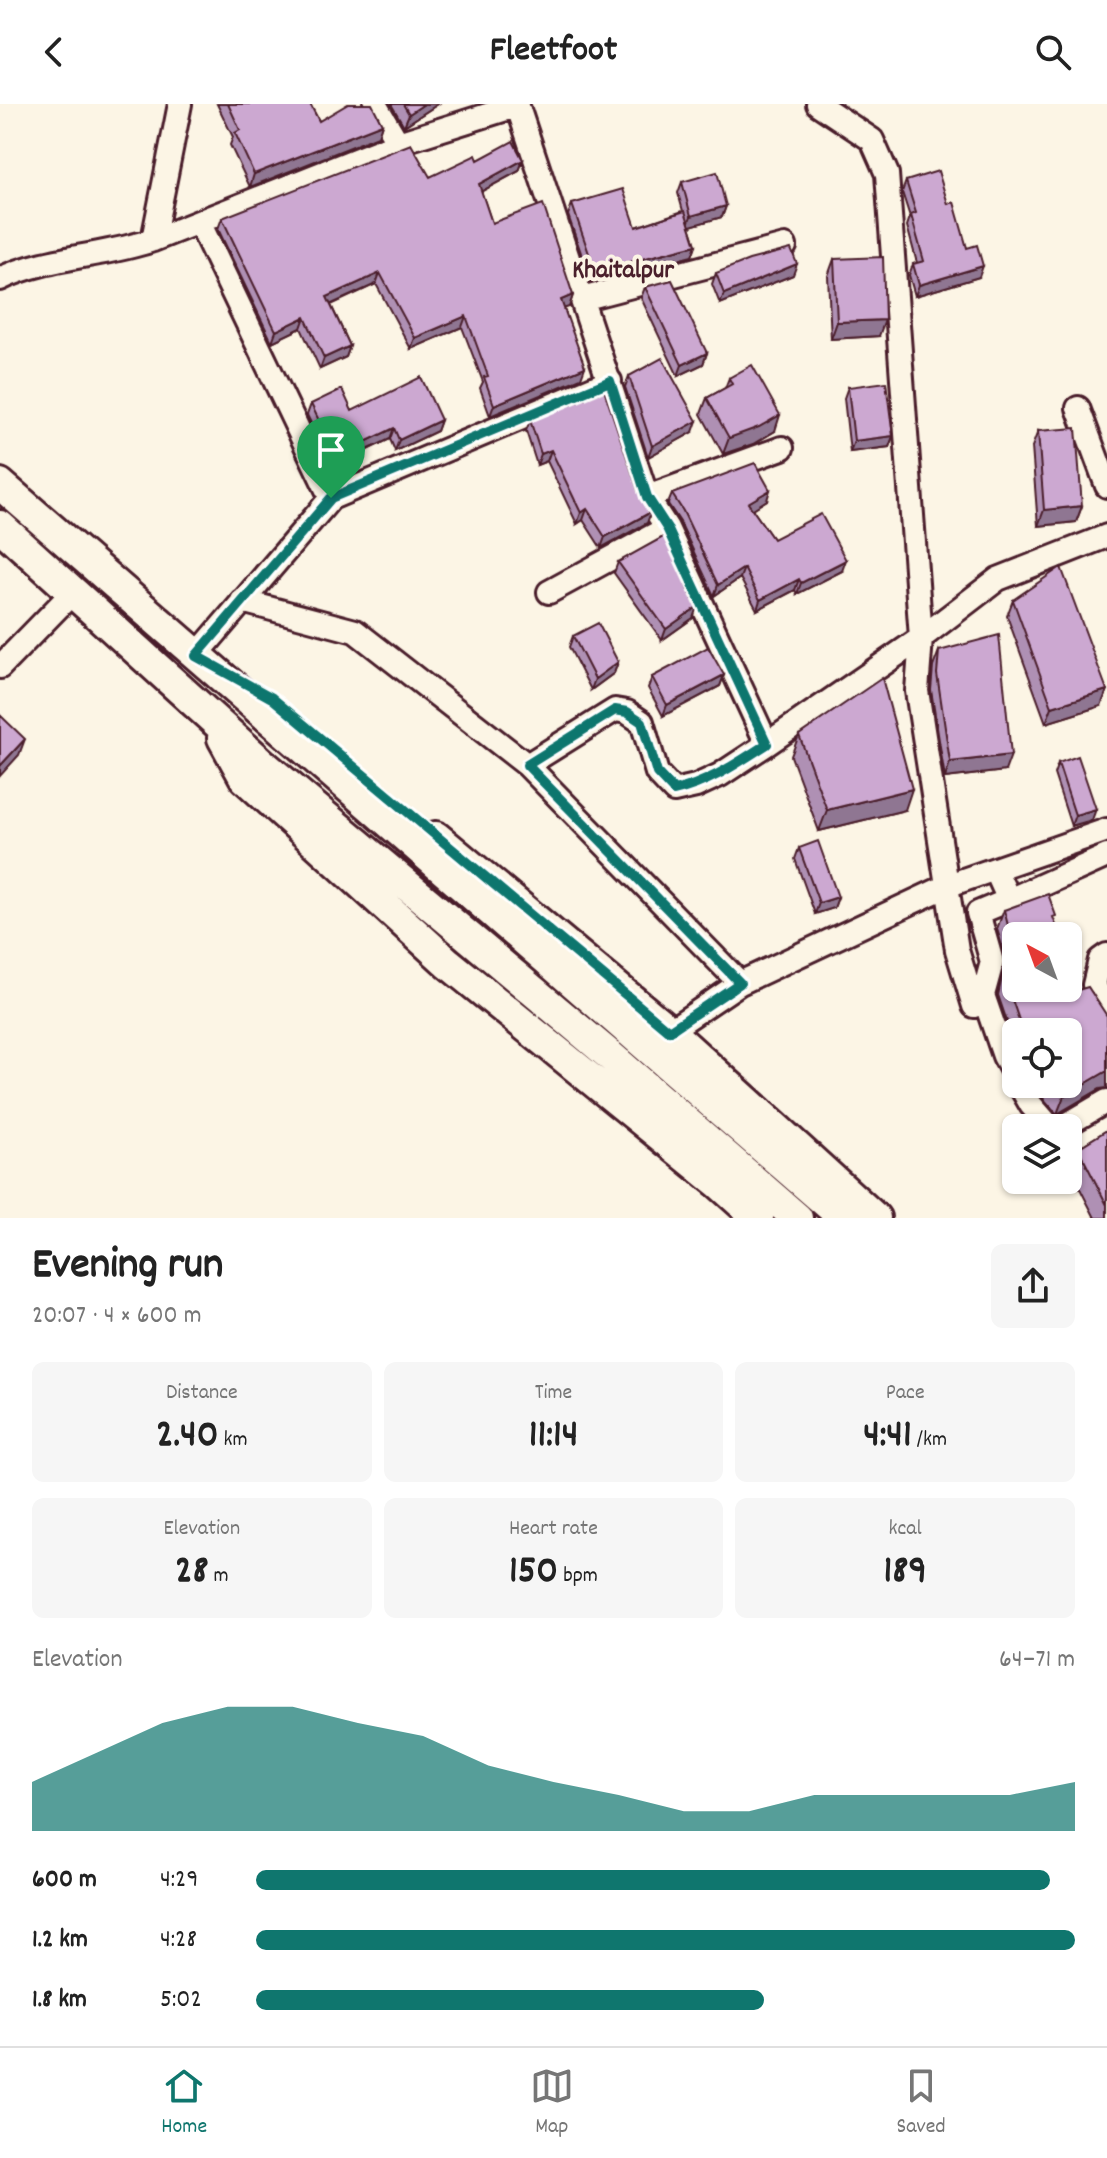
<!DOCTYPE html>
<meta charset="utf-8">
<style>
:root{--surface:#fff;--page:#f6f6f6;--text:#222;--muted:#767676;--line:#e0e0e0;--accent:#0f766e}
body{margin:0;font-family:Dekko,sans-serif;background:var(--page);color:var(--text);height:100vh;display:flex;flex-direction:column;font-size:30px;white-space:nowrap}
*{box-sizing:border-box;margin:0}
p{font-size:26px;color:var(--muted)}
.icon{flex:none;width:44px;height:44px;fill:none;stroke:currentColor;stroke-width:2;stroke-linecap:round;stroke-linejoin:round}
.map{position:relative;height:1114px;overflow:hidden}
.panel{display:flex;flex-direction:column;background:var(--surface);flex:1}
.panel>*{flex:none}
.needle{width:52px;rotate:319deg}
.fabs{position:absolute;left:1002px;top:818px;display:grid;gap:16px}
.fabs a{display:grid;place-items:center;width:80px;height:80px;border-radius:12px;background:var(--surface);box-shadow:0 2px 6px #0004;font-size:40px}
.pin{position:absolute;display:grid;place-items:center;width:68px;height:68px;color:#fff;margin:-82px -34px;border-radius:50% 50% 50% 0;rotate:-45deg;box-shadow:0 0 8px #0007}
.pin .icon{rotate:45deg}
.round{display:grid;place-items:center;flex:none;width:84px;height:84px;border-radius:12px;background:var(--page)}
.head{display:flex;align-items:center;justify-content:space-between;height:136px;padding:0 32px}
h1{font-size:44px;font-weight:700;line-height:60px}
.metrics{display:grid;grid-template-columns:repeat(3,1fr);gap:12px;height:136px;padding:8px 32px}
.metrics div{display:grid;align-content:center;border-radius:12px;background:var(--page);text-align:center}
.metrics b{font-size:40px;font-weight:700}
.metrics small{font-size:22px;font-weight:400}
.metrics p{font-size:22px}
.chart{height:224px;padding:16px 32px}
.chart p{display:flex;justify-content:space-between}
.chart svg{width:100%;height:144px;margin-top:8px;fill:var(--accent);opacity:.7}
ul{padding:0 32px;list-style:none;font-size:26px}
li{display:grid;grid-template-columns:128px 96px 1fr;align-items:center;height:60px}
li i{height:20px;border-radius:10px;background:var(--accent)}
header{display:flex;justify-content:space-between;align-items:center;height:104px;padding:0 32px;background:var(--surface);font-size:36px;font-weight:700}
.tab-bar{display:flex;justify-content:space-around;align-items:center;height:112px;border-top:2px solid var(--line);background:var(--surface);font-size:22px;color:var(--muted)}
.tab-bar a{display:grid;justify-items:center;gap:4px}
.tab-bar .selected{color:var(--accent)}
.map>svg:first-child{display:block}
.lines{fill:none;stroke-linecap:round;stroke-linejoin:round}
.street-casing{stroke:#4a1f2b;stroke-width:28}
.secondary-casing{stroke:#4a1f2b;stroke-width:36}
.street{stroke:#fcf5e5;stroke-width:22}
.secondary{stroke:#fcf5e5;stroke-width:30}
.wall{fill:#af90b4;stroke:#4a1f2b;stroke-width:2}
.shaded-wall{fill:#8f7692;stroke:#4a1f2b;stroke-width:2}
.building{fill:#cca8d1;stroke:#4a1f2b;stroke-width:2}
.route-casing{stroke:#fff;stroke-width:16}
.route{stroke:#0f766e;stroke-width:10}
.labels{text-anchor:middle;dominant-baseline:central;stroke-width:8;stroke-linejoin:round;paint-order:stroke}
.neighbourhood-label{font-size:26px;font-weight:bold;fill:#4a1f2b;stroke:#fcf5e5}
</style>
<header><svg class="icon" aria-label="back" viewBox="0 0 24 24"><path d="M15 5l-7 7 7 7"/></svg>Fleetfoot<svg class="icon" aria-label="search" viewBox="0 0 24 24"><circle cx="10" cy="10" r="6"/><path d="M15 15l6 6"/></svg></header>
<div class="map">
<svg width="1107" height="1114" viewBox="0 0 1107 1114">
<rect width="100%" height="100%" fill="#fcf5e5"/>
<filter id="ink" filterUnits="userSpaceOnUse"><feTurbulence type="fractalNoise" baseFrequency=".0125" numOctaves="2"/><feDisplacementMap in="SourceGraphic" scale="16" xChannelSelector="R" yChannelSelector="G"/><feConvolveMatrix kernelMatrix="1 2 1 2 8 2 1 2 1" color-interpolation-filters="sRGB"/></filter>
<g filter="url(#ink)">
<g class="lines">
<g class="street-casing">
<path id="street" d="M 375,0 L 398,39
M 517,0 L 647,393 L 667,424 L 767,640
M 818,0 L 872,36 L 887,70 L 921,534 L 917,587 L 957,846 L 974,902
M 199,118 L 331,394
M 153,136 L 180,0
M 0,175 C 48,152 103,153 153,136 L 398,39 L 516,2
M 582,195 L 785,142
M 1078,304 L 1107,382
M 647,393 L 782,344
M 549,488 L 667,424
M 242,497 L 355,527 L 527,661 L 740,879
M 196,552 L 331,394 L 610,277
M 0,563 L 73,488
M 527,661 L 615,606 L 627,608 L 642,618 L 657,669 L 674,687 L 696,682 L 720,671 L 767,640 L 921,534 L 998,475 L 1107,432
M 995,765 L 1009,796 L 978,809 L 992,858 L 983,891 L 1004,952 L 1016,974
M 1009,796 L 1107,752
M 1107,851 L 1100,856 L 1094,881 L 1107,907
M 669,927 L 740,879 L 949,781 L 1107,726
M 1019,980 L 1031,1001 L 1051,1024
M 1061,1024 L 1107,997"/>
</g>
<g class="secondary-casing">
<path id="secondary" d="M 0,380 L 844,1114
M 0,422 L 265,662 L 607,949 L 797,1114
M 223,634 L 245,674 L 448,859 L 719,1079 L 758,1114
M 436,733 L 669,927 L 875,1114"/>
</g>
<use href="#street" class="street"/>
<use href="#secondary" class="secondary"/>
</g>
<path class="wall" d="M 217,0 L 310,0 L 319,17 L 382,20 L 378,32 L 250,83 L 230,41 L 233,33 Z
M 391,0 L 438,0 L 404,22 Z
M 478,56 L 523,56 L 519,67 L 481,87 L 492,119 L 573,191 L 569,203 L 564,204 L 581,274 L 490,312 L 480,284 L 483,278 L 462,223 L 411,245 L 376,180 L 331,201 L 350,242 L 346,253 L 320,265 L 301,224 L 272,238 L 218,125 L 222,114 L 430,73 Z
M 906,77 L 948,100 L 979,173 L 915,192 L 909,171 L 913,160 L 917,159 L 907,122 L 910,113 L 902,88 Z
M 682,78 L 726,102 L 722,113 L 690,122 L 696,141 L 692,152 L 591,178 L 568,111 L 572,100 L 636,123 L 683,107 L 678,89 Z
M 834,155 L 879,232 L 831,235 L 828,172 Z
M 716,169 L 793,171 L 720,200 L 712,180 Z
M 645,183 L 707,249 L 703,260 L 678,272 L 641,194 Z
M 629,272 L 693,328 L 648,353 L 625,283 Z
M 729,274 L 775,327 L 753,340 L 723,350 L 701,310 L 707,294 L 725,284 Z
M 848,283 L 893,332 L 889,343 L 850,348 L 844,294 Z
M 311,300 L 352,307 L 441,316 L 437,327 L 395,347 L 390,335 L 332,363 L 307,311 Z
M 530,316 L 647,419 L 601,444 L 583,416 L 577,420 L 547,357 L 537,361 L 526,327 Z
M 1038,327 L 1082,402 L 1076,418 L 1038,422 L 1032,343 Z
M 672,390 L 767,396 L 752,405 L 773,435 L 842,467 L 797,490 L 795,486 L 757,506 L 740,474 L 714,492 L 680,418 L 668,400 Z
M 618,458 L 693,514 L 662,536 L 614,469 Z
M 1013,496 L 1101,602 L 1046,619 L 1007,512 Z
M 573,532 L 618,558 L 614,569 L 591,586 L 569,543 Z
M 939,547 L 1005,667 L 945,674 L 931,586 L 933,563 Z
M 724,571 L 720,582 L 663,612 L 648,584 L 652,573 Z
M 799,631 L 905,706 L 819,727 L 791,652 Z
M 1058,659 L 1092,716 L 1071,722 L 1054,670 Z
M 799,744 L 838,793 L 834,804 L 815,810 L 795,755 Z
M 1004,806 L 1054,816 L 1100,985 L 1057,1010 L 1042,993 L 1035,980 L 1068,980 L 1068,928 L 1016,928 L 1016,944 L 998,891 L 1006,855 L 997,825 Z
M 1107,1026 L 1107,1114 L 1095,1114 L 1070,1065 L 1078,1044 Z"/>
<path class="shaded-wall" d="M 424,0 L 438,0 L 404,22 L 409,10 Z
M 382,20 L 378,32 L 250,83 L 254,70 Z
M 523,56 L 519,67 L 475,91 L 479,80 Z
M 726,102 L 722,113 L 687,123 L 691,112 Z
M 696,141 L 692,152 L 591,178 L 595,167 Z
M 797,160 L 793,171 L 720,200 L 724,190 Z
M 983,162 L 979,173 L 915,192 L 919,181 Z
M 380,169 L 376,180 L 323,204 L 327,193 Z
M 573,191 L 569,203 L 557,207 L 561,196 Z
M 466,212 L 462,223 L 411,245 L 415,234 Z
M 305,213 L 301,224 L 272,238 L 276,227 Z
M 885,216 L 879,232 L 831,235 L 837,218 Z
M 350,242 L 346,253 L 320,265 L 324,254 Z
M 707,249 L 703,260 L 678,272 L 682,261 Z
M 585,263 L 581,274 L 490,312 L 494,301 Z
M 780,311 L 775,327 L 753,340 L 723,350 L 729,334 Z
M 441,316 L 437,327 L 395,347 L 399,336 Z
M 697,317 L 693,328 L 648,353 L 652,342 Z
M 394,324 L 390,335 L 332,363 L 336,352 Z
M 893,332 L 889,343 L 850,348 L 854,337 Z
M 551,346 L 547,357 L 537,361 L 541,350 Z
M 770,386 L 767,396 L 745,410 L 748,399 Z
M 1082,402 L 1076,418 L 1038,422 L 1044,406 Z
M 587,405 L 583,416 L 577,420 L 581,409 Z
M 651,408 L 647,419 L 601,444 L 605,433 Z
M 846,456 L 842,467 L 797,490 L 801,479 Z
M 744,464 L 740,474 L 714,492 L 718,481 Z
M 799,475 L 795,486 L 757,506 L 760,496 Z
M 697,503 L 693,514 L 662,536 L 666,525 Z
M 618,558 L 614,569 L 591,586 L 595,575 Z
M 724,571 L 720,582 L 663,612 L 667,601 Z
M 1107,586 L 1101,602 L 1046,619 L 1052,603 Z
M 25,635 L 19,651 L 0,672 L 0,662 Z
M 1011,651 L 1005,667 L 945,674 L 950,658 Z
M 912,685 L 905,706 L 819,727 L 827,706 Z
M 1096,705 L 1092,716 L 1071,722 L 1075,711 Z
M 838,793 L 834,804 L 815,810 L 819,799 Z
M 1107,967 L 1107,984 L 1100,985 L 1057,1010 L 1064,992 Z"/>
<path class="building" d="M 228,0 L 310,0 L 319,17 L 348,0 L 372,0 L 382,20 L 254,70 L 235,29 L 240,26 Z
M 403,0 L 424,0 L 409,10 Z
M 513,37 L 523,56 L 479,80 L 492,119 L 543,100 L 573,191 L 561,196 L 585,263 L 494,301 L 484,273 L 488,272 L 466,212 L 415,234 L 380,169 L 327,193 L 350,242 L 324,254 L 305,213 L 276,227 L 222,114 L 411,40 L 430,73 L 476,51 L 478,56 Z
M 938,67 L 948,100 L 954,98 L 967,144 L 977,141 L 983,162 L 919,181 L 913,160 L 924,157 L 911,111 L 916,109 L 906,77 Z
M 717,68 L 726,102 L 691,112 L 682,78 Z
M 623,85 L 636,123 L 685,107 L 696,141 L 595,167 L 572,100 Z
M 791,145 L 797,160 L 724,190 L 716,169 L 749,156 Z
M 883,153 L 885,216 L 837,218 L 834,155 Z
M 672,176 L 707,249 L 682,261 L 645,183 Z
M 662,254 L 697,317 L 652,342 L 629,272 Z
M 752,261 L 780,311 L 759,323 L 729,334 L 707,294 L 732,280 L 729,274 Z
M 421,273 L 441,316 L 399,336 L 394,324 L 336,352 L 311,300 L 342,285 L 352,307 Z
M 886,278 L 893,332 L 854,337 L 848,283 Z
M 604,286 L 638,386 L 651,408 L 605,433 L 587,405 L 581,409 L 551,346 L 541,350 L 530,316 Z
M 1076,324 L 1082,402 L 1044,406 L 1038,327 Z
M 755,359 L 770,386 L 748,399 L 773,435 L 821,410 L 846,456 L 801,479 L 799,475 L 760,496 L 744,464 L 718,481 L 683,407 L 672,390 Z
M 665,432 L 697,503 L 666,525 L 618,458 Z
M 1061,463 L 1107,586 L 1052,603 L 1013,496 Z
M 598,519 L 618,558 L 595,575 L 573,532 Z
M 999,531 L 1011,651 L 950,658 L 937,570 L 939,547 Z
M 708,543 L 724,571 L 667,601 L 652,573 Z
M 882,574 L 912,685 L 827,706 L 799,631 Z
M 0,611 L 25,635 L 0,662 Z
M 1078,652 L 1096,705 L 1075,711 L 1058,659 Z
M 818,737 L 838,793 L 819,799 L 799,744 Z
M 1048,790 L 1056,812 L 1053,813 L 1060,832 L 1016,832 L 1016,884 L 1068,884 L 1068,856 L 1078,886 L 1088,883 L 1107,912 L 1107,967 L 1064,992 L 1054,980 L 1068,980 L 1068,928 L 1023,928 L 1004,872 L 1012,837 L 1004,806 Z
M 1107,1026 L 1107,1101 L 1078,1044 Z"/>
</g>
<g class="lines" filter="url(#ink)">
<g class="route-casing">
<path id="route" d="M 610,277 L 647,393 L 667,424 L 767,640 C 736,660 709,679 674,687 L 657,669 L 642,618 L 627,608 L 615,606 L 527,661 L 740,879 L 669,927 L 272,594 L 196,552 L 331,394 Z"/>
</g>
<use href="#route" class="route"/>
</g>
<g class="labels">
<g class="neighbourhood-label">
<text x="623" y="167">Khaitalpur</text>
</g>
</g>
</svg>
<div class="fabs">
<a><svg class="needle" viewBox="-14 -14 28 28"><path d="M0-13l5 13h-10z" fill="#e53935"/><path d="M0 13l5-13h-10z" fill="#767676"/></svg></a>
<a><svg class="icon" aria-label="locate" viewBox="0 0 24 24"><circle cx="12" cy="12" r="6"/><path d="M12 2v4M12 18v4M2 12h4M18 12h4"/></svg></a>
<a><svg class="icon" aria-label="layers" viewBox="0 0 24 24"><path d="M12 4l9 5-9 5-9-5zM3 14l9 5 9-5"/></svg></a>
</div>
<div class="pin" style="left:331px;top:394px;background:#1e9e55"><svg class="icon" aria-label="arrive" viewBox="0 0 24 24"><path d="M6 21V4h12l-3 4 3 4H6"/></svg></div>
</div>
<section class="panel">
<div class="head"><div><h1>Evening run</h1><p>20:07 · 4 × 600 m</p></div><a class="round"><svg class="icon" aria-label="share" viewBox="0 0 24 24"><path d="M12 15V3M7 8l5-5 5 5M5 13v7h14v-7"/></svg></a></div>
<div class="metrics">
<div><p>Distance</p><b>2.40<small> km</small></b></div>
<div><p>Time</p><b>11:14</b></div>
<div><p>Pace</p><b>4:41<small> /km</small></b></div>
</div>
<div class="metrics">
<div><p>Elevation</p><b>28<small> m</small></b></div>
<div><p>Heart rate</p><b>150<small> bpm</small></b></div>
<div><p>kcal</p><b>189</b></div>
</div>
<div class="chart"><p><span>Elevation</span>64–71 m</p>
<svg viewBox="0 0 160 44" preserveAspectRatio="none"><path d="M0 44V29L10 20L20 11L30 6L40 6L50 11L60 15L70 24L80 29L90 33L100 38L110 38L120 33L130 33L140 33L150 33L160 29V44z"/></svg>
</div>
<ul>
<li><b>600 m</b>4:29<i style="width:97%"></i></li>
<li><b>1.2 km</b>4:28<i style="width:100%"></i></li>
<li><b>1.8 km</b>5:02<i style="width:62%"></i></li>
</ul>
</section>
<nav class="tab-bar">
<a class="selected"><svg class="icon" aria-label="home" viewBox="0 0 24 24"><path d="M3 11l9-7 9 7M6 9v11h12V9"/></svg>Home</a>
<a><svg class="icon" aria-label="map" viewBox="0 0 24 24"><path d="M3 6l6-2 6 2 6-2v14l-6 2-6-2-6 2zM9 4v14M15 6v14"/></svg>Map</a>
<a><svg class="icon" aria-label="saved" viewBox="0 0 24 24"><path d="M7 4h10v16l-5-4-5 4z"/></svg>Saved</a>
</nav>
